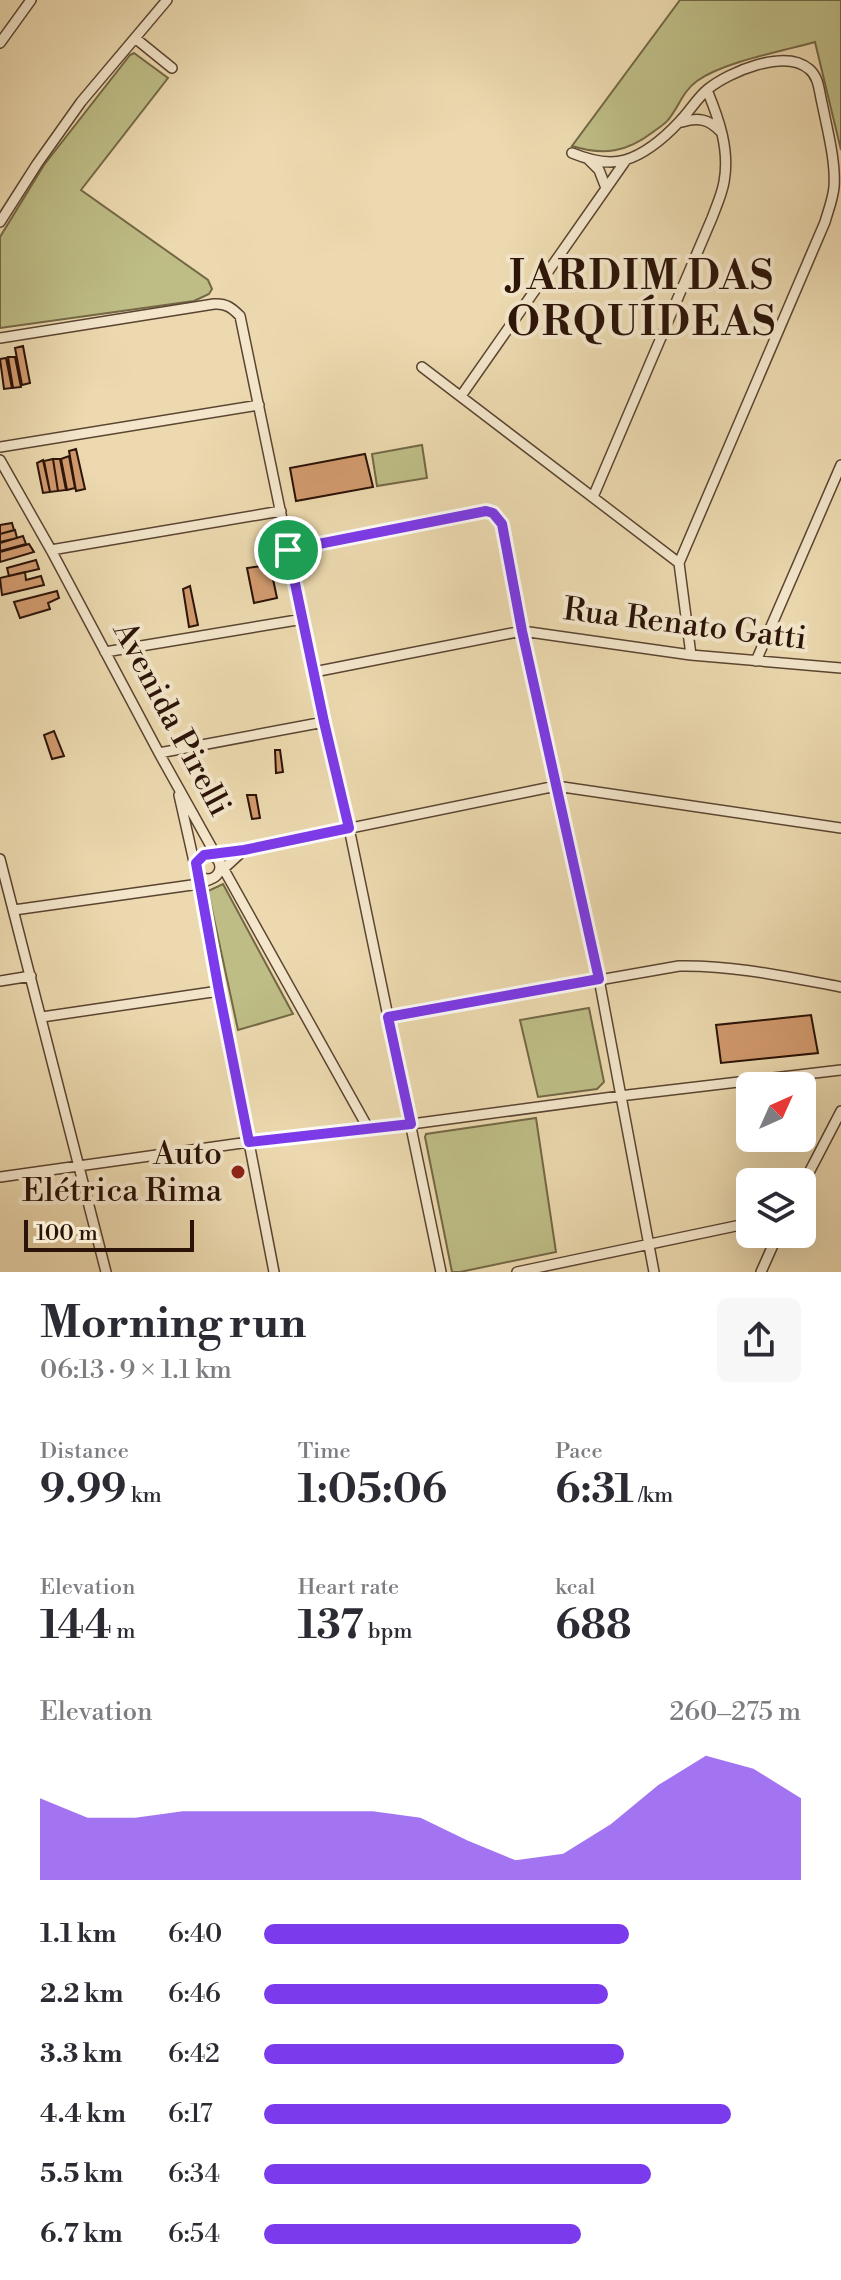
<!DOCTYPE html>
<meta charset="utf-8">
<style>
:root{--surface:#fff;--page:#f7f7f7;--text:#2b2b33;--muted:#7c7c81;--accent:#7c3aed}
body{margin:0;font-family:"Libre Bodoni",serif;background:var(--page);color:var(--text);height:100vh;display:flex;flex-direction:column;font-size:30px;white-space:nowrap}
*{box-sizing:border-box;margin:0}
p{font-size:26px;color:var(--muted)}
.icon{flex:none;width:44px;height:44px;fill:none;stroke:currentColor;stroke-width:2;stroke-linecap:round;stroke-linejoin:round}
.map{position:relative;height:1272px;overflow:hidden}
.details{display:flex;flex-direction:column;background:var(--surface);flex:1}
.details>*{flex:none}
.needle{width:52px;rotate:45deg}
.buttons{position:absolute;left:736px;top:1072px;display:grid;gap:16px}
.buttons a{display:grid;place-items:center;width:80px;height:80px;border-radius:12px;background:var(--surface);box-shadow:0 8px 32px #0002;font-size:40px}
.scale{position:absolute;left:24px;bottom:20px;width:170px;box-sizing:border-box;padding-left:8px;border:4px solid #2b1307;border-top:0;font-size:22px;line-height:28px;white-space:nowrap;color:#2b1307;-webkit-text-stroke:6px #f3e6cb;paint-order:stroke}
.pin{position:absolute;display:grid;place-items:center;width:68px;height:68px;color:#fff;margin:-34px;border:4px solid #fff;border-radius:50%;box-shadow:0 2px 8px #0007}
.round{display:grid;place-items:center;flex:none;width:84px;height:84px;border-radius:12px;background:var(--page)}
.head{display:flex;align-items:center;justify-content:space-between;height:136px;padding:0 40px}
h1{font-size:44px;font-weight:800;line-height:60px}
.metrics{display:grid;grid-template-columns:repeat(3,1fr);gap:12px;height:136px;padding:8px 40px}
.metrics div{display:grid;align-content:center}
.metrics b{font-size:40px;font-weight:800}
.metrics small{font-size:22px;font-weight:400}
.metrics p{font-size:22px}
.chart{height:224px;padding:16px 40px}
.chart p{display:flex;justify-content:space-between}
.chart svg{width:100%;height:144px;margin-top:8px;fill:var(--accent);opacity:.7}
ul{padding:0 40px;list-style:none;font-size:26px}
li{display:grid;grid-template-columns:128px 96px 1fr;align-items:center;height:60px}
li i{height:20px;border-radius:10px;background:var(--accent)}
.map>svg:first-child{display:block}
.green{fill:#bebd86;stroke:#746846;stroke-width:2}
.building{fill:#d19a6e;stroke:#2b1307;stroke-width:2}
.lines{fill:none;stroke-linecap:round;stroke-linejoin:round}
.street-casing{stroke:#5b4431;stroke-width:12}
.street{stroke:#f3e6cb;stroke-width:9}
.route-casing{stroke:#fff;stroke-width:16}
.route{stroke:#7c3aed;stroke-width:10}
.poi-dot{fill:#8f2418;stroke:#f3e6cb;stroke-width:3}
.labels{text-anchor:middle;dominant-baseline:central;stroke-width:8;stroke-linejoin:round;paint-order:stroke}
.street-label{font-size:32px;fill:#2b1307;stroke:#f3e6cb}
.poi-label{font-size:32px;fill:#2b1307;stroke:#f3e6cb;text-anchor:end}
.district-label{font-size:40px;font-weight:bold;letter-spacing:2px;fill:#2b1307;stroke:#f3e6cb}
</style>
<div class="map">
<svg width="841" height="1272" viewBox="0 0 841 1272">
<rect width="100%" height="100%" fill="#ecd9af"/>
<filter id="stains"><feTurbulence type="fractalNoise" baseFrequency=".0025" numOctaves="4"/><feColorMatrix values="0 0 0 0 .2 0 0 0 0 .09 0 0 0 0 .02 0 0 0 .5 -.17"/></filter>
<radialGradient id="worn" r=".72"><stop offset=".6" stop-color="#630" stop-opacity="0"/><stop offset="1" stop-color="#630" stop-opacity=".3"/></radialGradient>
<path class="green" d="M 680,0 L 841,0 L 841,150 L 815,42 C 783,51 723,62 697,81 C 682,92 679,107 668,120 C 664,125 658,128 653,132 C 627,152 604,156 572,146 Z
M 134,53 L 168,78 L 81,190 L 208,280 L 212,289 L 209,294 L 194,301 L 0,328 L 0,237 L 44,165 L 130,55 Z
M 422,445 L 427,478 L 377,486 L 372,454 Z
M 223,884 L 293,1014 L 238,1030 L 208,891 Z
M 589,1008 L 604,1082 L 597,1089 L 538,1097 L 520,1020 Z
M 536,1118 L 556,1252 L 460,1272 L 452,1272 L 425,1137 L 426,1134 Z"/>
<path class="building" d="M 23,346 L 30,383 L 22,385 L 15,348 Z
M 8,357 L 15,357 L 21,387 L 13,388 Z
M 6,358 L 12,388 L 4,389 L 0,359 Z
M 76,449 L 85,489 L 76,491 L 69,451 Z
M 365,454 L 373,487 L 296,501 L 290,468 Z
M 69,456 L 75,488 L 67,490 L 61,459 Z
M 53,459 L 58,491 L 50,492 L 44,461 Z
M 53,459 L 60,459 L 66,490 L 58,491 Z
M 43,460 L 50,492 L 43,493 L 37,463 Z
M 12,523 L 14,530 L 0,534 L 0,525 Z
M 15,530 L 17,538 L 0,542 L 0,534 Z
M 23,536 L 26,544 L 0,551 L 0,543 Z
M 29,544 L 34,552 L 0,562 L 0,552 Z
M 36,560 L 39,569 L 9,576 L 7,568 Z
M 270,565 L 277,598 L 254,603 L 247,568 Z
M 25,572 L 26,580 L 41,576 L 44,585 L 2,595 L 0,578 Z
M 190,586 L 198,625 L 189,627 L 183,589 Z
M 57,591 L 59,598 L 48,603 L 50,609 L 20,618 L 14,602 Z
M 54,731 L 64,756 L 52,759 L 44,735 Z
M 275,750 L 280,750 L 283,772 L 276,773 Z
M 247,795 L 256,795 L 260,818 L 252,819 Z
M 811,1015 L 818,1053 L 721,1063 L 716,1025 Z"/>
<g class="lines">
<g class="street-casing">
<path id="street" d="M 135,38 L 172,68
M 0,43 L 31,0
M 682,122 C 698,117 709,119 721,132
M 572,153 C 589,160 607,165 625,160 C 645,154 666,136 680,121 C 690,111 697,98 708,89 C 729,72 785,48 809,69 C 819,77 819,91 822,103 C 827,128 836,162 834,187 C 833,199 828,211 825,222 L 679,563
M 588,159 L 599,170 L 606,188
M 0,222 L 37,164 L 81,102 L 167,0
M 0,338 L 214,304 C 226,303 232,308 240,316 L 324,722 L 349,828 L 441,1272
M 422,367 L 679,563
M 461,396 L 626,160
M 0,447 L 259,405
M 0,460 L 51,550 L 159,753 L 368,1128
M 593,497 L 712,218 C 716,207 722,194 724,182 C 730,150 719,119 707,90
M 51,550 L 281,511
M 288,550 L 486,511 L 493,513 L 502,524 L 522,631 L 599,979 L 654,1272
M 679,563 L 691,655
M 105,652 L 303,619
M 756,661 L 841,465
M 314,672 L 522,631 L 691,655 L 841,668
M 159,753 L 324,722
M 179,795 L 199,884 L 274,1272
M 210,854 L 244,850 L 556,786 L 841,828
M196 867a12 12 0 1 1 24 0a12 12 0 1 1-24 0Z
M 0,859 L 106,1272
M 220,872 L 244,850
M 14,910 L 199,884 L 211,879
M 0,981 L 31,976
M 42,1017 L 219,991
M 388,1017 L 679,966 C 734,965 787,977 841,987
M 0,1177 L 249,1142 L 419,1123 L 628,1095 L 841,1070
M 802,1186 L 841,1111
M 517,1272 L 750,1223
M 761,1272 L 778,1234"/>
</g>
<use href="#street" class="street"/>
</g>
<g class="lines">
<g class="route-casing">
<path id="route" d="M 486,511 L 493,513 L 502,524 L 522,631 L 599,979 L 388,1017 L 411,1124 L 249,1142 L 219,991 L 196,863 L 204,855 L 244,850 L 349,828 L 324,722 L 288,550 Z"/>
</g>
<use href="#route" class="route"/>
</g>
<circle class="poi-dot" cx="238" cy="1172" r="8"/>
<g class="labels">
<g class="street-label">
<text transform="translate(685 624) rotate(7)">Rua Renato Gatti</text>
<text transform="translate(172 719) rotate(62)">Avenida Pirelli</text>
</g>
<g class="poi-label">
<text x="222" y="1154">Auto<tspan x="222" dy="37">Elétrica Rima</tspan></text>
</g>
<g class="district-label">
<text x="642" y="277">JARDIM DAS<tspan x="642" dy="46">ORQUÍDEAS</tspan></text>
</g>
</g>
<rect width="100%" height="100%" filter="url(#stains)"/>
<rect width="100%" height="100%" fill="url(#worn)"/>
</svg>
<div class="buttons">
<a><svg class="needle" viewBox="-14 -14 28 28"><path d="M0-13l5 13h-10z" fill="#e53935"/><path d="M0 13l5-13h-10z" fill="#7c7c81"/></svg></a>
<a><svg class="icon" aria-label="layers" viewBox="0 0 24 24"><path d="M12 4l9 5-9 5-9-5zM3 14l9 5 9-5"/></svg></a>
</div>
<div class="scale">100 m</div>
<div class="pin" style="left:288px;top:550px;background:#1e9e55"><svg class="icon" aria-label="arrive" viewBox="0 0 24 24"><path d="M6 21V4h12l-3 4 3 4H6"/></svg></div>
</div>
<section class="details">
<div class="head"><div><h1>Morning run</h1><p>06:13 · 9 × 1.1 km</p></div><a class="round"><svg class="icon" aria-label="share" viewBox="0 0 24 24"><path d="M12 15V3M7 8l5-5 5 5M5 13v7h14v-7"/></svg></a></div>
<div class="metrics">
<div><p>Distance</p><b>9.99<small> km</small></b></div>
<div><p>Time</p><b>1:05:06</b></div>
<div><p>Pace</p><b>6:31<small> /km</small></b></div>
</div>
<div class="metrics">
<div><p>Elevation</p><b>144<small> m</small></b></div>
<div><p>Heart rate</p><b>137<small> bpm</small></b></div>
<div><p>kcal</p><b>688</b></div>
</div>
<div class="chart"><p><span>Elevation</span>260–275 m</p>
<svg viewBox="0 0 160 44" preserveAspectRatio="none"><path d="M0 44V19L10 25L20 25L30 23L40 23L50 23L60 23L70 23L80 25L90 32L100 38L110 36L120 27L130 15L140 6L150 10L160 19V44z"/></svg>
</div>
<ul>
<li><b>1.1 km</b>6:40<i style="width:68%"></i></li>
<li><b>2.2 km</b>6:46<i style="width:64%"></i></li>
<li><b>3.3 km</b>6:42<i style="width:67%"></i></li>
<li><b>4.4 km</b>6:17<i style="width:87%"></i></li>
<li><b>5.5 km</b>6:34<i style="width:72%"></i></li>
<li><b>6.7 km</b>6:54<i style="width:59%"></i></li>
</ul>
</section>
